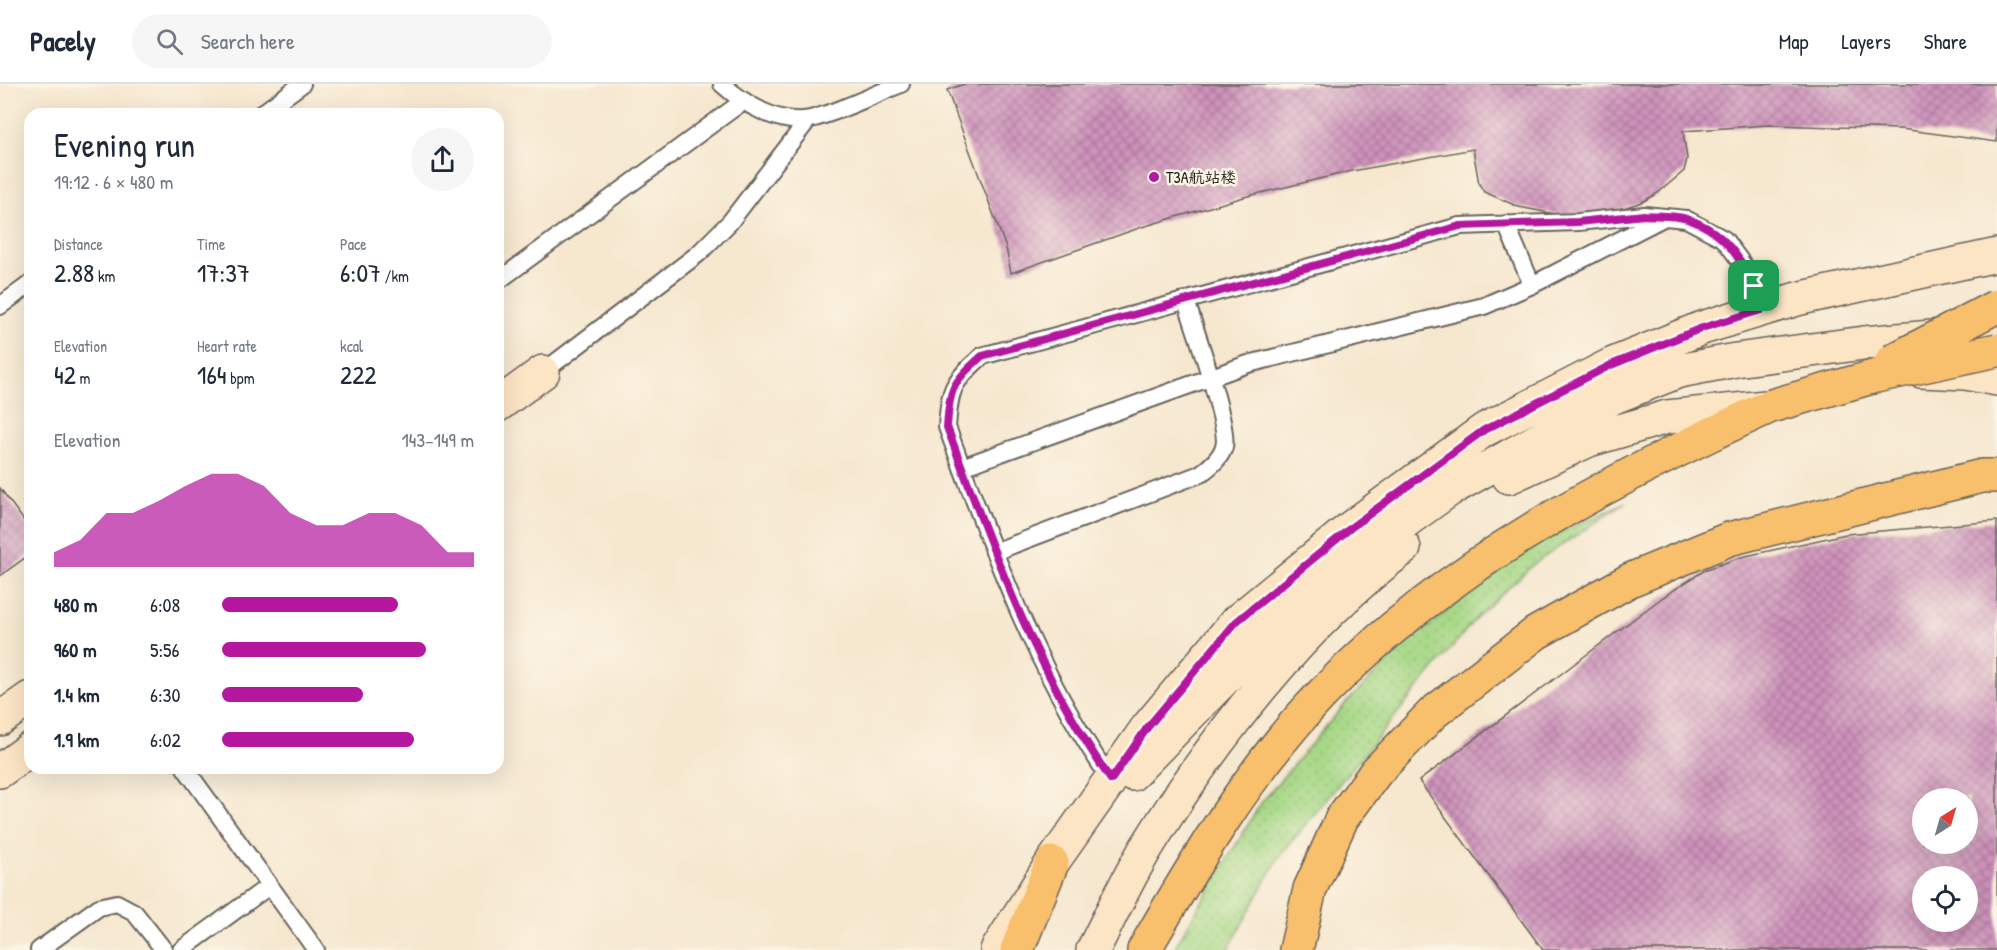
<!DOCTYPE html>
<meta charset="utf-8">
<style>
:root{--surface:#fff;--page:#f6f6f7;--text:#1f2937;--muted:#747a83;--line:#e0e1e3;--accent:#b5179e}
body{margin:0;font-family:"Patrick Hand","LXGW WenKai TC",sans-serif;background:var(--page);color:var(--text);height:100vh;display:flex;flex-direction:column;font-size:22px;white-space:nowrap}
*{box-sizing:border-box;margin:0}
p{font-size:20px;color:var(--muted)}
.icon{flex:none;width:33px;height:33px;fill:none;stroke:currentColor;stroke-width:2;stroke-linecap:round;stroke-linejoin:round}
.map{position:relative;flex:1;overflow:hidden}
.side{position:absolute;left:24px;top:24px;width:480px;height:666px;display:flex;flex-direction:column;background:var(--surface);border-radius:18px;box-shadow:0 6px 24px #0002}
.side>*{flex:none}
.needle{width:39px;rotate:37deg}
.tools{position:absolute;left:1912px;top:704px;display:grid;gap:12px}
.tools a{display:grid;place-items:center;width:66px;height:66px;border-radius:50%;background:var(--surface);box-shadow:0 6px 24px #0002;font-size:30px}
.pin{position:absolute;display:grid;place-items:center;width:51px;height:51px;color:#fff;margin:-26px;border-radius:12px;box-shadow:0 3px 9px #0006}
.round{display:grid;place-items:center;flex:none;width:63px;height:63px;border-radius:32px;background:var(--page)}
.head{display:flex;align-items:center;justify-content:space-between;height:102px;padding:0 30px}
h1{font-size:33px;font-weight:600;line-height:45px}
.metrics{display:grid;grid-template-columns:repeat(3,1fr);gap:9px;height:102px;padding:6px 30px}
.metrics div{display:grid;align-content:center}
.metrics b{font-size:26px;font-weight:600}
.metrics small{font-size:16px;font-weight:400}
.metrics p{font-size:16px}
.chart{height:168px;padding:12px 30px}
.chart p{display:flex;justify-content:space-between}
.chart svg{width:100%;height:108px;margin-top:6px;fill:var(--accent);opacity:.7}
ul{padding:0 30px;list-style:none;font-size:20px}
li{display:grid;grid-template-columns:96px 72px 1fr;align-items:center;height:45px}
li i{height:15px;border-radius:8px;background:var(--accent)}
header{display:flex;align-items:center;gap:36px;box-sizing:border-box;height:84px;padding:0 30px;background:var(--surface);border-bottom:2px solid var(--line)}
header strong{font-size:28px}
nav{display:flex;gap:33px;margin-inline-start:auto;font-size:21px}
.search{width:420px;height:54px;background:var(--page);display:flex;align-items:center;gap:15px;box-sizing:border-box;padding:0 21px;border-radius:33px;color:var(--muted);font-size:22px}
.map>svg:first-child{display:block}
.grass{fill:url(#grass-dots);stroke:#627a52;stroke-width:1.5}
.building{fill:url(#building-cross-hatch);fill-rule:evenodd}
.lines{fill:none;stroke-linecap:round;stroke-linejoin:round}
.lane-casing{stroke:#68635b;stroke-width:20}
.secondary-casing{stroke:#68635b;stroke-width:36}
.highway-casing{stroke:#68635b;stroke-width:36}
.lane{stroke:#fff;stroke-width:16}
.secondary{stroke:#fce5c4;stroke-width:33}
.highway{stroke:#f8bf6c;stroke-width:33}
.highway-bridge-casing{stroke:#68635b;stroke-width:36;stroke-linecap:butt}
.highway-bridge{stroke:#f8bf6c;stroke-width:33}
.route-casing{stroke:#fff;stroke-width:12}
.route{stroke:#b5179e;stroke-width:8}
.poi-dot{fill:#b5179e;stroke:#fcf5e5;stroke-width:2}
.labels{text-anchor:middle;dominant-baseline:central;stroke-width:5;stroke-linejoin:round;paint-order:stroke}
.poi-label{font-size:16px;fill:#1c1c1c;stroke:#fcf5e5;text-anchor:start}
</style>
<header>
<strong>Pacely</strong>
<div class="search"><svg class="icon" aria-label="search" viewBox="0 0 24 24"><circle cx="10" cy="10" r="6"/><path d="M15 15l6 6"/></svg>Search here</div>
<nav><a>Map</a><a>Layers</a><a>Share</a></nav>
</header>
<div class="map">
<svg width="1997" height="866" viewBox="0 0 1997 866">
<defs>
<pattern id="grass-dots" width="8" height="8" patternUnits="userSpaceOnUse" patternTransform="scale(1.5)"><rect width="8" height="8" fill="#a7d887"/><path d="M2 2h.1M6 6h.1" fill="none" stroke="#8fb974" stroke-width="1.8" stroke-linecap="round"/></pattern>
<pattern id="building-cross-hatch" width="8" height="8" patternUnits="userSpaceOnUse" patternTransform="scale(1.5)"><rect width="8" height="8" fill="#cf93bc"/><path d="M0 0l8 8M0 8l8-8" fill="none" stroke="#a77798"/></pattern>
</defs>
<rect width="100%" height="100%" fill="#fcf5e5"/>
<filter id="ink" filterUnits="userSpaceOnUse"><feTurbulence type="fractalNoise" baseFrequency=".0167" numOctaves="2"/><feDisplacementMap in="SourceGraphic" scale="12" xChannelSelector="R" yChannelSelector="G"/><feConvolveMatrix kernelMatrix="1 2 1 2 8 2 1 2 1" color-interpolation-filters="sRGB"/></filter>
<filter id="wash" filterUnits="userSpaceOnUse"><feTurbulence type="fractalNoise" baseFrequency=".008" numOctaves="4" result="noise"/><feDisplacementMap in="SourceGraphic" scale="24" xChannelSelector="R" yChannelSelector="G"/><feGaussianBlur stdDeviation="1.35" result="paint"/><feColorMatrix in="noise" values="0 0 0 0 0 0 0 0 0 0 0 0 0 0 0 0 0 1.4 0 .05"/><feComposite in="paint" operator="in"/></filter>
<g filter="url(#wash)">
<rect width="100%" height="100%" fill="#f6e7cf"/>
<path class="grass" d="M 1626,418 L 1534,480 L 1476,534 L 1279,773 L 1228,866 L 1173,866 L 1261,719 L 1346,619 L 1405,561 L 1520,468 Z"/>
<g id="blocks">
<path class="building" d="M 964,0 L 1997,0 L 1997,58 L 1901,45 L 1768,41 L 1683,47 L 1687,75 L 1684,87 L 1658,109 L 1642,118 L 1614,127 L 1560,131 L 1519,123 L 1484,108 L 1479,100 L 1473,65 L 1352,87 L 1244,113 L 1142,143 L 1011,189 L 1006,164 L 947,6 Z
M 0,404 L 30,445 L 30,470 L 0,492 Z
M 1997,437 L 1997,866 L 1543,866 L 1419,697 L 1663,513 L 1705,486 L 1741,473 L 1846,450 ZM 1923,714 L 1968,714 L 1968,759 L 1923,759 ZM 1923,792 L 1968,792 L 1968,837 L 1923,837 Z"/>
</g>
</g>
<g filter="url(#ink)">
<use href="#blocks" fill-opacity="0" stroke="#68635b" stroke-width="1.5"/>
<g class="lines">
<g class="lane-casing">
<path id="lane" d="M 722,0 C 743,19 779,42 810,35 C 835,30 875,10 901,0
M 261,30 L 302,0
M 1506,140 L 1532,201
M 498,197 L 742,18
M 0,222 L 30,200
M 543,288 L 698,170 L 730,138 L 808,36
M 962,383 L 1248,280 L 1484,222 L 1532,201 L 1665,133
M 994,468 L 1200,390 C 1210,383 1220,375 1224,363 C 1230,344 1194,242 1186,217
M 185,684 L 316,866
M 1111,696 C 1036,588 992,465 947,343 C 950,303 952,299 982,272 L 1460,142 L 1578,138 L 1644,131 L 1686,135 L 1724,155 L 1744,182 L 1761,226
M 39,866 L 99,823 L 117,819 L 134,828 L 164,866
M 181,866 L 269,802"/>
</g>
<g class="secondary-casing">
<path id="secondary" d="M 1921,287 L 1966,289 L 1997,295
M 498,321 L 543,288
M 1509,393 L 1589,356 L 1667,333 L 1766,323
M 0,635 L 30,614
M 0,687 L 30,665
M 1132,690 L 1260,558 L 1353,475 L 1449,406 L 1614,313 L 1679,287 L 1736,276 L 1864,259 L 1943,252 L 1997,251
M 997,866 L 1052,779 L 1147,644 L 1236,538 L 1353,442 L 1484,346 L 1611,281 L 1702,244 L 1797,215 L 1997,171
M 1093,866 C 1111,831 1127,795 1148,761 C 1213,656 1304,538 1404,464"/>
</g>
<g class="highway-casing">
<path id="highway" d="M 1017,866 L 1052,779
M 1144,866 C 1195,778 1252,682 1323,609 C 1447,480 1610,396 1771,322
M 1296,866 L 1310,805 L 1342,734 L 1376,688 L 1433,629 L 1536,549 L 1630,496 L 1729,455 L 1982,392 L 1997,392"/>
</g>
<use href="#lane" class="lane"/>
<use href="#secondary" class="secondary"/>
<use href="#highway" class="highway"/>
<g class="highway-bridge-casing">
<path id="highway-bridge" d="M 1892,277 L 1997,222
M 1771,322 L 1876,292 L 1997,266"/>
</g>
<use href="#highway-bridge" class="highway-bridge"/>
</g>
</g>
<g class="lines" filter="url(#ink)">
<g class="route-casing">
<path id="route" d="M 1644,131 C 1658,132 1674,131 1687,135 C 1730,148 1749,186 1761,226 L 1702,244 L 1611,281 L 1484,346 L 1353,442 L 1236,538 L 1147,644 L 1111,696 C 1036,588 992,465 947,343 C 950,303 952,299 982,272 L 1460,142 L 1578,138 Z"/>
</g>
<use href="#route" class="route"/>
</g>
<circle class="poi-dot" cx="1154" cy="93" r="6"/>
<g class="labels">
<g class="poi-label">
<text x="1166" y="93">T3A航站楼</text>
</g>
</g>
</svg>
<div class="tools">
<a><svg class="needle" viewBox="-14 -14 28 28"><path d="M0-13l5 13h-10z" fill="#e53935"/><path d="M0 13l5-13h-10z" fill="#747a83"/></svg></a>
<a><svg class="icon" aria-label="locate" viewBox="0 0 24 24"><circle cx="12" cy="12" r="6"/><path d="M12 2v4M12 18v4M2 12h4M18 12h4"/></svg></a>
</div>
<div class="pin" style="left:1754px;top:202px;background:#1e9e55"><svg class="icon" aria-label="arrive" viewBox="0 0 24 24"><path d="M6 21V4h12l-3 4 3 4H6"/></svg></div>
<section class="side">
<div class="head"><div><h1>Evening run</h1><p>19:12 · 6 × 480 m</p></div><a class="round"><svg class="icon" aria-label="share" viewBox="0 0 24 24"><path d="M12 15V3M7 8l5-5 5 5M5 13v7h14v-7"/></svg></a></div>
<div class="metrics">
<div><p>Distance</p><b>2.88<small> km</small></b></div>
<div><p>Time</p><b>17:37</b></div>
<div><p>Pace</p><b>6:07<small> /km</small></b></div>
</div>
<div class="metrics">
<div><p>Elevation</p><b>42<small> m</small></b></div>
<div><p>Heart rate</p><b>164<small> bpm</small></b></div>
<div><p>kcal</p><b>222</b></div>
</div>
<div class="chart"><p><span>Elevation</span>143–149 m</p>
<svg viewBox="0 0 160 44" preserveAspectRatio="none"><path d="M0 44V38L10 33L20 22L30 22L40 17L50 11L60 6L70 6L80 11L90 22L100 27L110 27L120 22L130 22L140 27L150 38L160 38V44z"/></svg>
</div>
<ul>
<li><b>480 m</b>6:08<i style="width:70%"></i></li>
<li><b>960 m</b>5:56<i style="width:81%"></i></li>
<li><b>1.4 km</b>6:30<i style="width:56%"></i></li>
<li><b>1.9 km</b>6:02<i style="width:76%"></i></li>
</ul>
</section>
</div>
